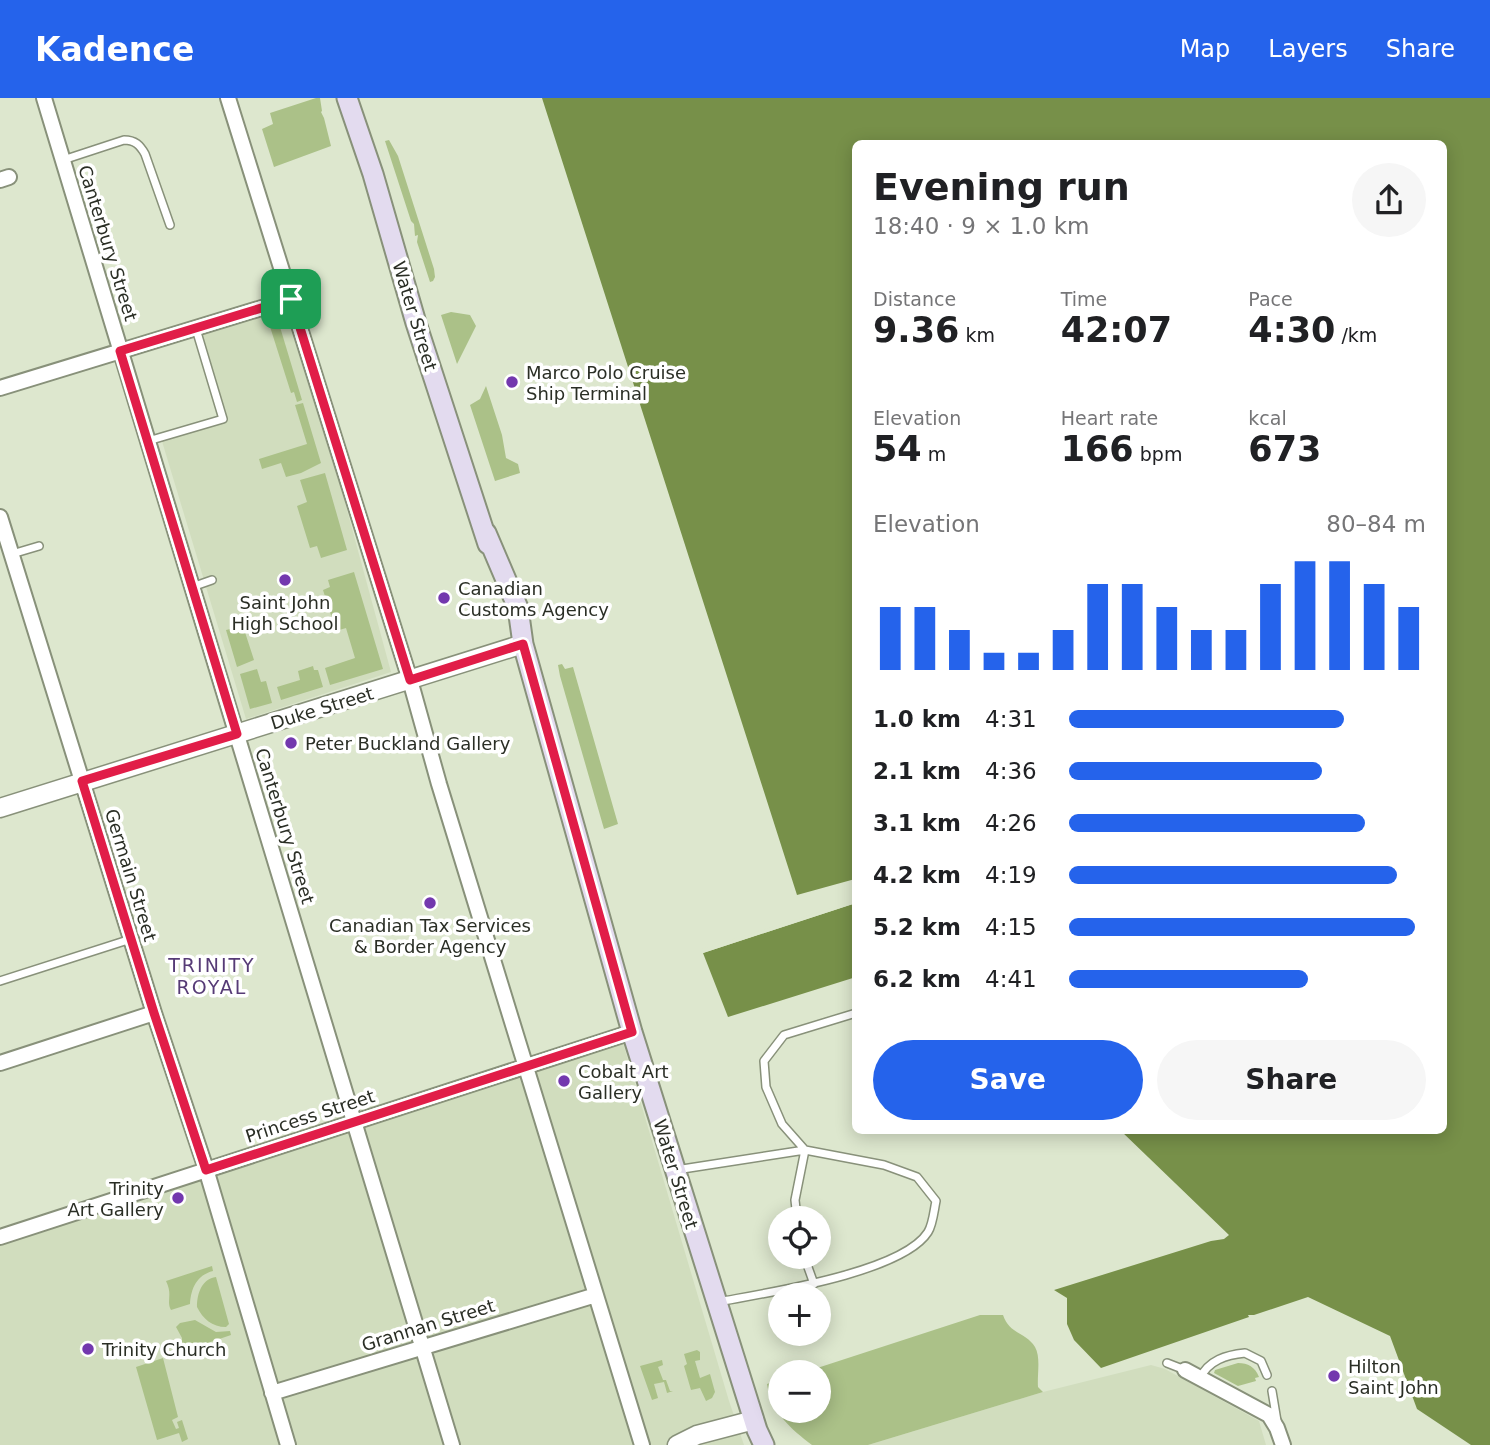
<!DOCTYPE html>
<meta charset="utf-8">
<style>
:root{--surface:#fff;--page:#f6f6f6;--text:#202124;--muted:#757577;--accent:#2563eb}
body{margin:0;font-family:"DejaVu Sans",sans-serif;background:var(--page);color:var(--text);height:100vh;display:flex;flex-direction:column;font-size:26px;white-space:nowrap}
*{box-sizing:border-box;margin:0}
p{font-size:23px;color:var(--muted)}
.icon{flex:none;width:38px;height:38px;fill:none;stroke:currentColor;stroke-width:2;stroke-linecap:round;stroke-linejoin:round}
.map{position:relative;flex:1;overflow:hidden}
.details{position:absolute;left:852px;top:42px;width:595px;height:994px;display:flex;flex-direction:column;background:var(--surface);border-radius:10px;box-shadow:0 4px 18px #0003}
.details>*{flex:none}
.controls{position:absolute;left:768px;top:1108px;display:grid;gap:14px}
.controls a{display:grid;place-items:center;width:63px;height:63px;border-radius:50%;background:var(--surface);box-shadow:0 4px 18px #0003;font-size:35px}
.pin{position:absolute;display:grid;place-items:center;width:60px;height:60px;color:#fff;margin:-30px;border-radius:14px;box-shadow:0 4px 10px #0006}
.round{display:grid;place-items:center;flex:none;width:74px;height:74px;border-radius:37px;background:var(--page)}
.headline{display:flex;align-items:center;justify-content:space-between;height:119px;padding:0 21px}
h1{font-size:38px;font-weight:700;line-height:52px}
.metrics{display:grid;grid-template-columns:repeat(3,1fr);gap:10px;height:119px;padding:7px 21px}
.metrics div{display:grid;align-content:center}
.metrics b{font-size:35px;font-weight:700}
.metrics small{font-size:19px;font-weight:400}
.metrics p{font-size:19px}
.chart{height:196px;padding:14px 21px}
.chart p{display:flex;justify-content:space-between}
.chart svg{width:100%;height:126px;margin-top:7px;stroke:var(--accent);stroke-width:6}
.action{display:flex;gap:14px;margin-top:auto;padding:14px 21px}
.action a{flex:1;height:80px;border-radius:42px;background:var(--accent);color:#fff;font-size:28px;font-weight:700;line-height:80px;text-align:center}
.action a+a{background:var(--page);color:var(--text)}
ul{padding:0 21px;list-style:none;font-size:23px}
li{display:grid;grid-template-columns:112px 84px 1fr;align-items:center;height:52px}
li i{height:18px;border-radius:9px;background:var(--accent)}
header{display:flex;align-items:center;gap:42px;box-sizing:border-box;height:98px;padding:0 35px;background:var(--accent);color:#fff}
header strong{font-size:33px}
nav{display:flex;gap:38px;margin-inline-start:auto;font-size:24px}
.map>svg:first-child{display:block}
.built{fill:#d1ddbe}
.green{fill:#abc188}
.water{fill:#779049}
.pier{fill:#dde7ce}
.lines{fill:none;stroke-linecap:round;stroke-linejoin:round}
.service-casing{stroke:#88917a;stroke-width:10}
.minor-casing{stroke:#88917a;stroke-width:18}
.tertiary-casing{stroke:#88917a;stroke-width:21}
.secondary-casing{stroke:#88917a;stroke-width:23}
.service{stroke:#fff;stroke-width:7}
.minor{stroke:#fff;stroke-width:14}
.tertiary{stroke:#fff;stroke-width:18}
.secondary{stroke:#e3dbef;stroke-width:19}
.route-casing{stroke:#fff;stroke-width:14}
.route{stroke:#e11d48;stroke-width:9}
.poi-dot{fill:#7338ae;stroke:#fff;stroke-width:2.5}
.labels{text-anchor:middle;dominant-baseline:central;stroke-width:7;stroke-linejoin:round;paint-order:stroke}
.street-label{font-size:18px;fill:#2a2e25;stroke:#fff}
.poi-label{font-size:18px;fill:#2a2e25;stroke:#fff;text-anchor:start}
.neighbourhood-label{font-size:19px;letter-spacing:2px;fill:#563b76;stroke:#fff}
</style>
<header>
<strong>Kadence</strong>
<nav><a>Map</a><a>Layers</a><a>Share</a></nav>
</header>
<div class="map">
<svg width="1490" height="1347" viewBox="0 0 1490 1347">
<rect width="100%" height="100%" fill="#dde7ce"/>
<path class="built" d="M 283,207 L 341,390 L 391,574 L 246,621 L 161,340 L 220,322 L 194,234 Z
M 623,945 L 729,1303 L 744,1347 L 0,1347 L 0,1145 Z
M 1151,1267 L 1165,1271 L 1259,1323 L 1266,1347 L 868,1347 L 1043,1294 Z"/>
<path class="green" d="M 316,0 L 320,0 L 322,13 L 321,14 L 324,20 L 331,48 L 274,69 L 262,31 L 273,26 L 270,15 Z
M 389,42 L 398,58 L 434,171 L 435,179 L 433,183 L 430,184 L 417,144 L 418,137 L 415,138 L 414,126 L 411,123 L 385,43 Z
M 274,209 L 302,302 L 297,304 L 294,294 L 291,295 L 266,216 Z
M 451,214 L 470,217 L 476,228 L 457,266 L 441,217 Z
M 486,288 L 502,337 L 506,360 L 518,366 L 520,375 L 495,383 L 470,307 L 480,301 Z
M 303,305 L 321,365 L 301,375 L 286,379 L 281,365 L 262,371 L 259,361 L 307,346 L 295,307 Z
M 325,375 L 347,452 L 321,460 L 317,448 L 310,450 L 297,408 L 307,404 L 300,382 Z
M 354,474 L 383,571 L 330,587 L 325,570 L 355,560 L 346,530 L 336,533 L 323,492 L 330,489 L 328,482 Z
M 243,528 L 254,562 L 237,569 L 226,532 Z
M 562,566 L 565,571 L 573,569 L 618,726 L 604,731 L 560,578 L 558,567 Z
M 313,568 L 314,572 L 318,572 L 323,589 L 281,602 L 277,589 L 300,582 L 298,573 Z
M 257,571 L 261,584 L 266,583 L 272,605 L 250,611 L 240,576 Z
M 212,1168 L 213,1173 C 197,1177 191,1190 190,1206 L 171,1212 C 166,1203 173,1197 166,1183 Z
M 216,1179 L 229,1226 L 226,1229 C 212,1229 203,1221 197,1209 C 197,1195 202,1181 216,1179 Z
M 980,1217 L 1003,1217 C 1010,1237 1026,1234 1035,1249 C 1041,1259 1037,1277 1038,1289 L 1043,1294 L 868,1347 L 812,1347 C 791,1331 771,1314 767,1286 L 780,1282 L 780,1312 L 819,1312 L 819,1274 L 805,1274 Z
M 195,1222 L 216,1234 L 230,1233 L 231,1237 L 181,1254 L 182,1240 L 176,1229 L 180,1225 Z
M 697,1252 L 700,1254 L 700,1262 L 695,1263 L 700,1280 L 710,1276 L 715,1294 L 712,1300 L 706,1303 L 700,1290 L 691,1292 L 684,1268 L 687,1266 L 684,1256 Z
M 163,1260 L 178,1319 L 172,1322 L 176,1331 L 179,1330 L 177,1324 L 182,1322 L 188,1341 L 182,1344 L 179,1335 L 157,1342 L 136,1269 Z
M 662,1262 L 663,1267 L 658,1269 L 663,1282 L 666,1282 L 670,1293 L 673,1293 L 667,1295 L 664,1284 L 654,1286 L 658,1300 L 652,1302 L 640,1268 Z
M 1238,1265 C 1248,1265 1255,1269 1259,1279 L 1255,1280 L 1256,1283 L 1238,1288 L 1214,1275 L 1215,1272 Z"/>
<path class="water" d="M 542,0 L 1490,0 L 1490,1347 L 1471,1347 L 1417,1311 L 1390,1238 L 1308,1199 L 1254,1217 L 1248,1217 L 1249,1219 L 1101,1270 L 1074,1242 L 1067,1226 L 1067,1200 L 1054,1192 L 1211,1143 L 1224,1141 L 1229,1137 L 1121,1033 L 1444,1032 L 1444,46 L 856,46 L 856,783 L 855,781 L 797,797 Z
M 856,805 L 856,879 L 728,919 L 703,855 Z"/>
<path class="pier" d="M 856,802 L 856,805 L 703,855 L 702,851 Z"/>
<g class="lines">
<g class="service-casing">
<path id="service" d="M 63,62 L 124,42 C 135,42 140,47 145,56 L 170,127
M 148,343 L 223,321 L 196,231
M 12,456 L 39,448
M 192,489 L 212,482
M 0,883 L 131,841
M 676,1072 L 805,1052 L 795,1102 L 797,1120
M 804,1158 L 814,1186
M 718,1204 C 765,1195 902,1175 928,1134 C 933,1126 934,1112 936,1103 L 917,1079 L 884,1067 L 805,1052 L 782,1026 L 766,989 L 764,963 L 784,937 L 856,915
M 1167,1265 L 1185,1272
M 1200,1280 C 1209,1262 1226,1257 1245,1255 L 1261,1263 L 1267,1277
M 1272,1293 L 1277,1323"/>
</g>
<g class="minor-casing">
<path id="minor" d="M 44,0 L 452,1347
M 228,0 L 410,582 L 439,686 L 642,1347
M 0,82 L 9,79
M 0,290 L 291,201
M 0,419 L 154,915 L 206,1071 L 288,1347
M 0,965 L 154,915
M 0,1139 L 632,934
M 1185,1272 L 1269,1317 L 1277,1330 L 1283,1347
M 272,1295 L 596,1197"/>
</g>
<g class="tertiary-casing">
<path id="tertiary" d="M 0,710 L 523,546
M 677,1347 L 697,1337 L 754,1322"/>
</g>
<g class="secondary-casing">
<path id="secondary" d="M 347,0 L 373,76 L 416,225 L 488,446
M 486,435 L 518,510 L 523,546 L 632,934 L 757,1332 L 764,1347"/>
</g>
<use href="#service" class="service"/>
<use href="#minor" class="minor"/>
<use href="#tertiary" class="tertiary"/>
<use href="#secondary" class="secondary"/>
</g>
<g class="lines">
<g class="route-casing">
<path id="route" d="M 291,201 L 410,582 L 523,546 L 632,934 L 206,1072 L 154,915 L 82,683 L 237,636 L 120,253 Z"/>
</g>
<use href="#route" class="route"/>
</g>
<g class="poi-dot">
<circle cx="512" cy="284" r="7"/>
<circle cx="285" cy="482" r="7"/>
<circle cx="444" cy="500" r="7"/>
<circle cx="291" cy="645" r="7"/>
<circle cx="430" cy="805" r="7"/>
<circle cx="564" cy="983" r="7"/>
<circle cx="178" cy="1100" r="7"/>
<circle cx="88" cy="1251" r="7"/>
<circle cx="1334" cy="1278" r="7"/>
</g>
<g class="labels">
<g class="street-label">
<text transform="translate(108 145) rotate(73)">Canterbury Street</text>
<text transform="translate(415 218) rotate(73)">Water Street</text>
<text transform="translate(322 610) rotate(-17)">Duke Street</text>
<text transform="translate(285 728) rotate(73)">Canterbury Street</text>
<text transform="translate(131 777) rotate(73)">Germain Street</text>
<text transform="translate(310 1018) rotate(-18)">Princess Street</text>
<text transform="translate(676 1076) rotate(73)">Water Street</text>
<text transform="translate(428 1227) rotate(-17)">Grannan Street</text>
</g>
<g class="poi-label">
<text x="526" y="274">Marco Polo Cruise<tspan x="526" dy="21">Ship Terminal</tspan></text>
<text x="458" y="490">Canadian<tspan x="458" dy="21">Customs Agency</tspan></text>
<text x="285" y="504" text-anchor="middle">Saint John<tspan x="285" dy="21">High School</tspan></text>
<text x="305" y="645">Peter Buckland Gallery</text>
<text x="430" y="827" text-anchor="middle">Canadian Tax Services<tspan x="430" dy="21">&amp; Border Agency</tspan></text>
<text x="578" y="973">Cobalt Art<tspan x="578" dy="21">Gallery</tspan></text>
<text x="164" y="1090" text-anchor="end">Trinity<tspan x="164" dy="21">Art Gallery</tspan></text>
<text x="102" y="1251">Trinity Church</text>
<text x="1348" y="1268">Hilton<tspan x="1348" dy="21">Saint John</tspan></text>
</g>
<g class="neighbourhood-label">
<text x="212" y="867">TRINITY<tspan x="212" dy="22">ROYAL</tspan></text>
</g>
</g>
</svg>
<div class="controls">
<a><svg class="icon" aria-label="locate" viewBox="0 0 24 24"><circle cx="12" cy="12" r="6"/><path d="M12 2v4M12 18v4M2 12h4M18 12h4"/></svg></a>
<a>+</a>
<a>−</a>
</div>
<div class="pin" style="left:291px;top:201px;background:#1e9e55"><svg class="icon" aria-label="arrive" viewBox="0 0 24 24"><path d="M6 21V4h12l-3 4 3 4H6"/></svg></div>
<section class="details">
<div class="headline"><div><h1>Evening run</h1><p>18:40 · 9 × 1.0 km</p></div><a class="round"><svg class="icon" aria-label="share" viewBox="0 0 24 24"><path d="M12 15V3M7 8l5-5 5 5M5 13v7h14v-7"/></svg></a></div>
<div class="metrics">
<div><p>Distance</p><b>9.36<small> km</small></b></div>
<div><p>Time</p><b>42:07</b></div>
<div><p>Pace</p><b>4:30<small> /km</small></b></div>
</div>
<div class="metrics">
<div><p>Elevation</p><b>54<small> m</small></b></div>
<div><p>Heart rate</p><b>166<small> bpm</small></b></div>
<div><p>kcal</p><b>673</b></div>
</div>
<div class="chart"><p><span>Elevation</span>80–84 m</p>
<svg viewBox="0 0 160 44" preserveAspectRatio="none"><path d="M5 44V22M15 44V22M25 44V30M35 44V38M45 44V38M55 44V30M65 44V14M75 44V14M85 44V22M95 44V30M105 44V30M115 44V14M125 44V6M135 44V6M145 44V14M155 44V22"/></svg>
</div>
<ul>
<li><b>1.0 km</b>4:31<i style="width:77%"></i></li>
<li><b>2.1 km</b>4:36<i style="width:71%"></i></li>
<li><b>3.1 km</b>4:26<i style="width:83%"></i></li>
<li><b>4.2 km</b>4:19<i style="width:92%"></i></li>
<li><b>5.2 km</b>4:15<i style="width:97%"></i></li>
<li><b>6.2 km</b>4:41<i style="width:67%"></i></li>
</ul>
<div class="action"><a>Save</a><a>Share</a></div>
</section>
</div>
